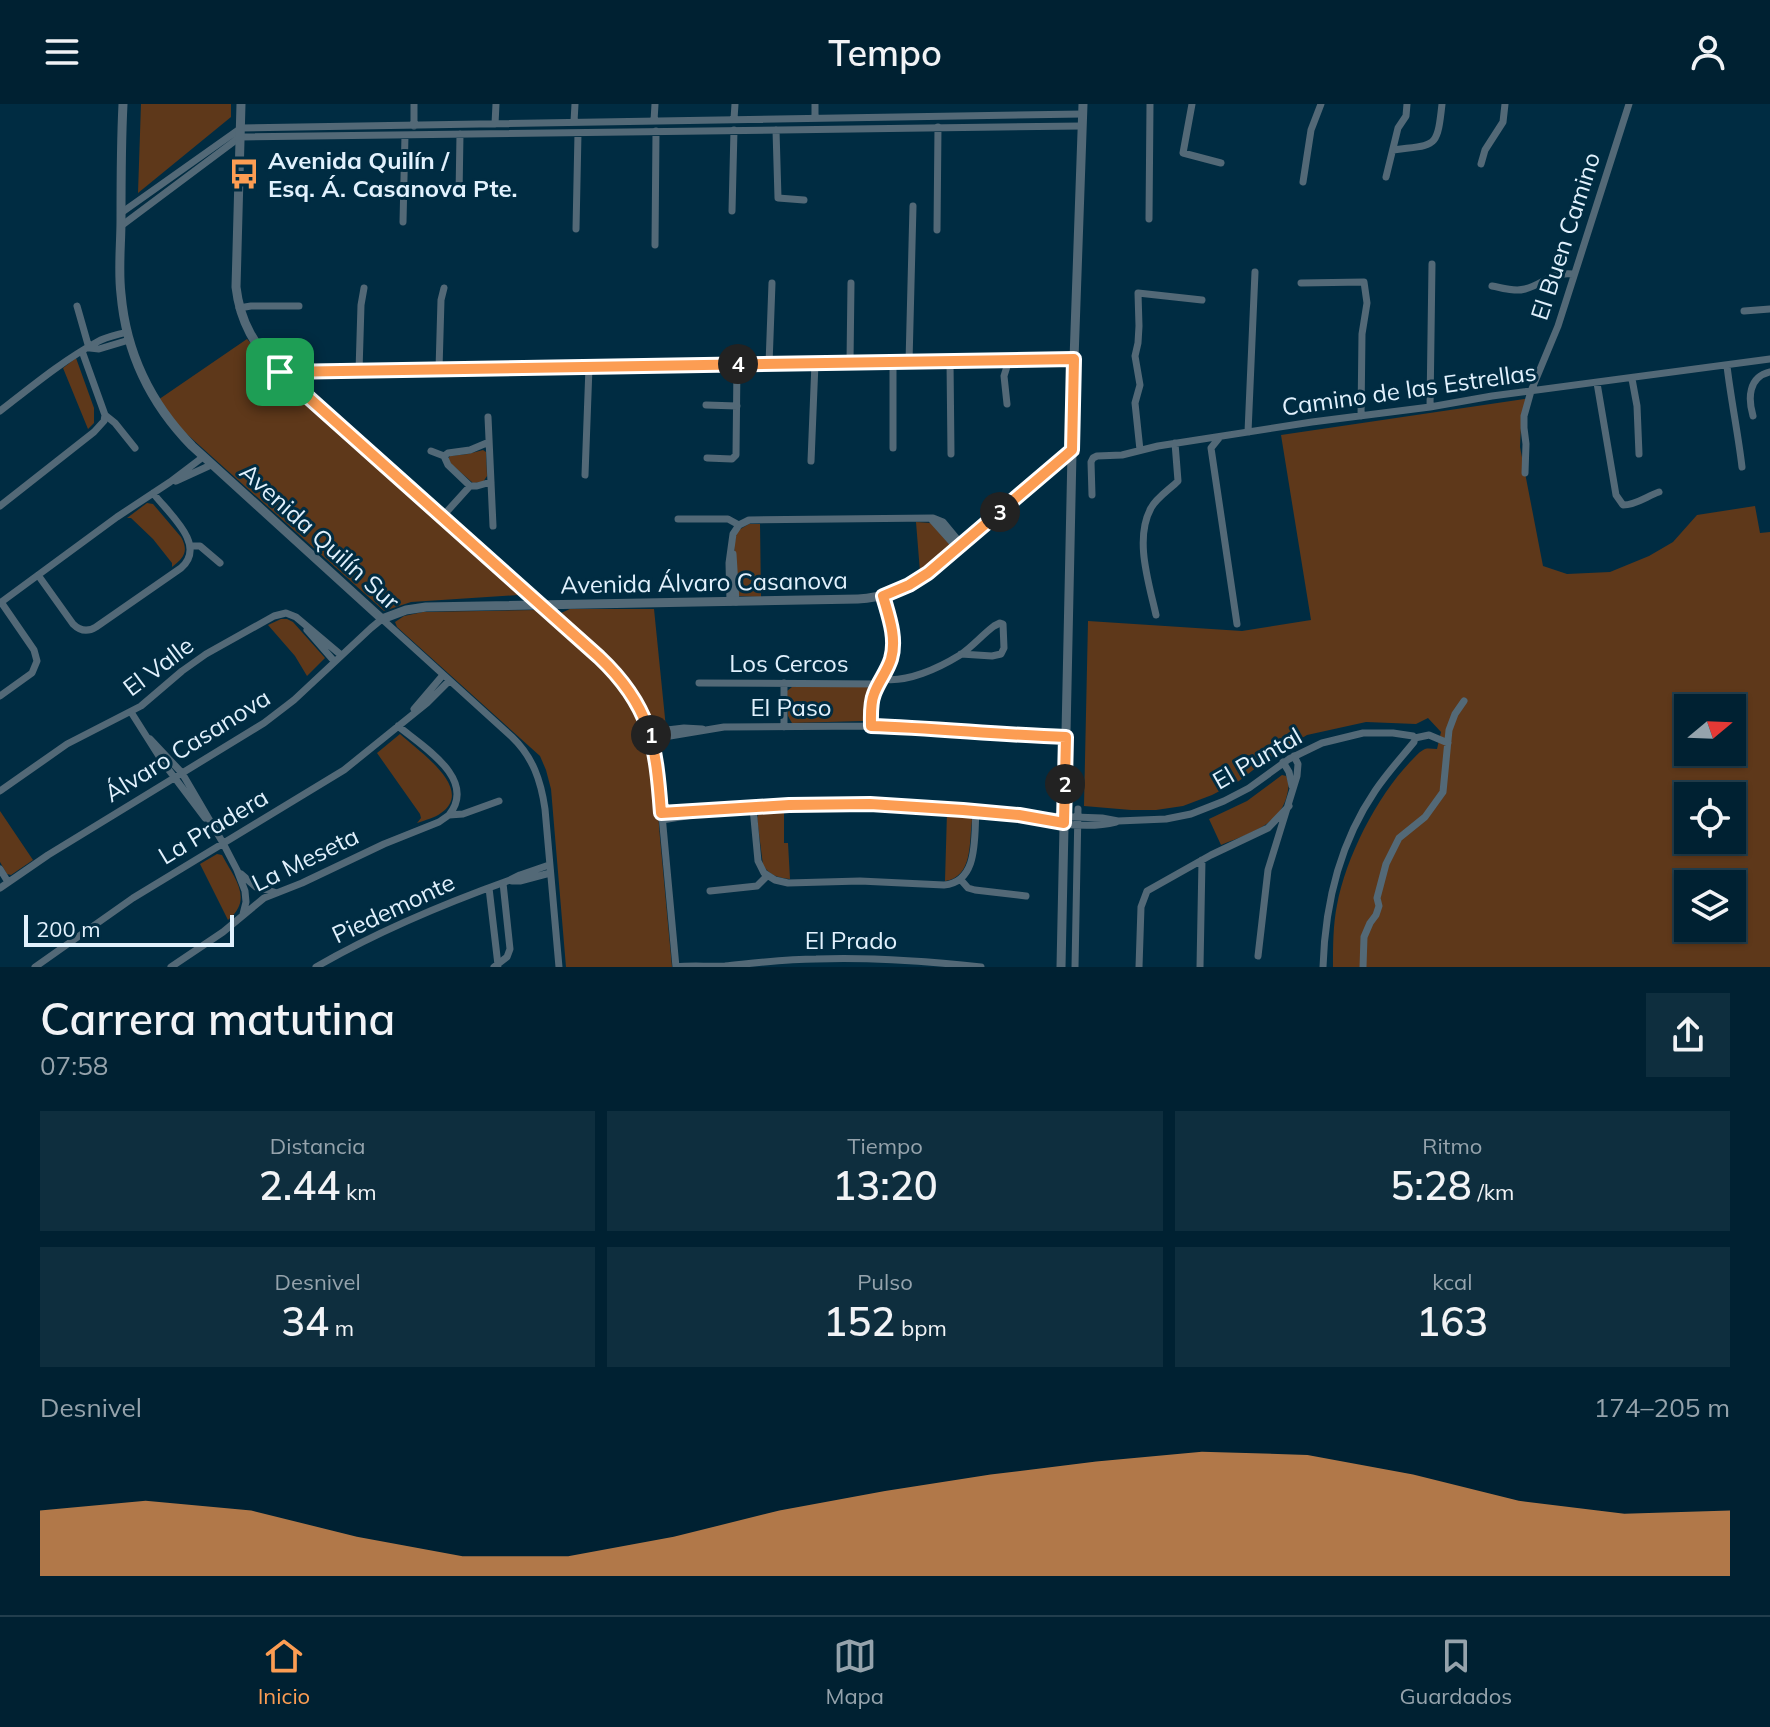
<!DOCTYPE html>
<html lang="es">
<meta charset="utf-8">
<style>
:root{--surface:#002132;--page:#0e2e3e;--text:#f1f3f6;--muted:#95a3ac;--line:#223e4d;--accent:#fc9d53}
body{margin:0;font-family:Mulish,sans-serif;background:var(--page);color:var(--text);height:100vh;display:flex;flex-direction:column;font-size:30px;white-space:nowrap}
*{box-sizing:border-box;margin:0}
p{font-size:26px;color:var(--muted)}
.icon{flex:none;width:44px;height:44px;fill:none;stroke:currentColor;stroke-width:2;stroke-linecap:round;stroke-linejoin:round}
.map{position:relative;height:863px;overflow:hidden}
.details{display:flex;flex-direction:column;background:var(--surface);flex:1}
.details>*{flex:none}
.needle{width:52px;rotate:71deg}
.controls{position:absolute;left:1674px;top:590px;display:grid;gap:16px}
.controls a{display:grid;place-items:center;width:72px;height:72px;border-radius:0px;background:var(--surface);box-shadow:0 2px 6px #0004,0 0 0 2px var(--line);font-size:40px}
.scale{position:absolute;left:24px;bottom:20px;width:210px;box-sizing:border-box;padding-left:8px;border:4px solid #e1f1fd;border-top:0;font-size:22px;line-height:28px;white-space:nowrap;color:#e1f1fd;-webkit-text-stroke:6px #002c42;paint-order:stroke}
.pin{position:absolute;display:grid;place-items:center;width:68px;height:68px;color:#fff;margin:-34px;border-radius:16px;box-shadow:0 4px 12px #0006}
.km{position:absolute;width:40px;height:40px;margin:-20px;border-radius:50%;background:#222;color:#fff;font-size:22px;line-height:40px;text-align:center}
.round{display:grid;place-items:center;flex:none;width:84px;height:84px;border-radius:0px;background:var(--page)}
.head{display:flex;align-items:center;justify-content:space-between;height:136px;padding:0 40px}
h1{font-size:44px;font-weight:600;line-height:60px}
.figures{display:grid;grid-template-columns:repeat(3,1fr);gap:12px;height:136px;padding:8px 40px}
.figures div{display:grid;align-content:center;border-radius:0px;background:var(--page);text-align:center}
.figures b{font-size:40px;font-weight:600}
.figures small{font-size:22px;font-weight:400}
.figures p{font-size:22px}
.chart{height:224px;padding:16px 40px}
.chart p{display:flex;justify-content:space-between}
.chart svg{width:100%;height:144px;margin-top:8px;fill:var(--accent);opacity:.7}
header{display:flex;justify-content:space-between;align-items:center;height:104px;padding:0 40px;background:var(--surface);font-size:36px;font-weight:600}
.tabs{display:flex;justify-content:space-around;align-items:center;height:112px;border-top:2px solid var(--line);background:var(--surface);font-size:22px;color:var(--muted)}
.tabs a{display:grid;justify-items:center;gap:4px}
.tabs .current{color:var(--accent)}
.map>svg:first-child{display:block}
.green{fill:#5e381a;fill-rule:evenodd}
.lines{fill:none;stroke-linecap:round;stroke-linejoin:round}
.minor{stroke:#536977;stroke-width:7}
.tertiary{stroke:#536977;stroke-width:9}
.route-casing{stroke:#fff;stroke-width:16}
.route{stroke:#fc9d53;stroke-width:10}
.labels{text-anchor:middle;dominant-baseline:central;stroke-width:6;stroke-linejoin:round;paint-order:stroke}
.poi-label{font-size:24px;font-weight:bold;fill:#e1f1fd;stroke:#002c42;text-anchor:start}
.street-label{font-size:24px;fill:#e1f1fd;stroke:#002c42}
</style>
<header><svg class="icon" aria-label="menu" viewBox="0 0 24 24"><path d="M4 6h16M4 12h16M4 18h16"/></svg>Tempo<svg class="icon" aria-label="person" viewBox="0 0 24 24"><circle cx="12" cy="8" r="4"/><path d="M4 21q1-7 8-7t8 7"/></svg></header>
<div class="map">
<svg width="1770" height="863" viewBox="0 0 1770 863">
<rect width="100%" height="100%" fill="#002c42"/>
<path class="green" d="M 141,0 L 231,0 L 231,13 L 138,89 Z
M 247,235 L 274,266 L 518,491 L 411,498 L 384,507 L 170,315 L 155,298 Z
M 76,254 L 94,304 L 94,319 L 88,325 L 63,264 Z
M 1531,294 L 1521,321 L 1520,343 L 1543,462 L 1567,470 L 1610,468 L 1649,452 L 1673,438 L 1697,411 L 1755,402 L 1760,429 L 1770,428 L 1770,863 L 1333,863 C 1333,842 1333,821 1337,801 C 1346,753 1377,692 1411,657 C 1415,653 1420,647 1425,645 C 1429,644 1433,645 1437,645 L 1441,628 L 1428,614 L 1416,620 L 1366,618 L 1307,631 L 1266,656 L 1239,677 L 1212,691 L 1183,702 L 1156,706 L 1131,706 L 1084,702 L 1088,517 L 1242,527 L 1311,516 L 1281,331 ZM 1688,604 L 1732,604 L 1732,648 L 1688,648 ZM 1688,692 L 1732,692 L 1732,736 L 1688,736 ZM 1688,780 L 1732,780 L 1732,824 L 1688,824 Z
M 483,346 L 486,348 L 487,372 L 483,378 L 473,379 L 451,360 L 448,355 L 450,352 L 468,350 Z
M 147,399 L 153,400 L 181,433 C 189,447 184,454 172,463 L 172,459 L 153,435 L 131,414 L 127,414 Z
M 916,418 L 931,419 L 951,440 L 950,444 L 920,468 Z
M 749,420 L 760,420 L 761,493 L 738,492 L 734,442 L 737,427 Z
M 570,505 L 654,505 L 666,624 L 652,623 C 644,608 637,592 627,578 C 609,554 582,537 562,515 L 561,509 Z
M 537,506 L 545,510 C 574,536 611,562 632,596 C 657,637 656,688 660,734 C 664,777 668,820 672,863 L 566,863 L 551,685 L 546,666 L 540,652 L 397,523 L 395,518 L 404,512 L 423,508 Z
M 281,515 L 287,515 L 293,518 L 325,554 L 307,572 L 295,552 L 268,521 Z
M 792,583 L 869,583 L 871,586 L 867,615 L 863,617 L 792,619 L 788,612 L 787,587 Z
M 400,630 C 417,646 476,685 441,709 C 435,714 425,716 417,719 L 421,714 L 420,710 L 377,649 Z
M 1282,671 L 1286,672 C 1289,679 1289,683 1287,691 C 1280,722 1247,730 1221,741 L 1209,715 L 1247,697 Z
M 784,705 L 784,739 L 788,739 L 790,775 C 778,774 769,771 763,761 L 757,714 L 759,708 Z
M 0,707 L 33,756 L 11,771 L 7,770 L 0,758 Z
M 947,708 L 969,710 L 972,716 C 969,739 973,773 945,777 Z
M 217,750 L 222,751 C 234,774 254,795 228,816 L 200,760 Z"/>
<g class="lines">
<path class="minor" d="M 1192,0 L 1183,49 L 1221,59
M 815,14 L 815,0
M 734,15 L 735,0
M 654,17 L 655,0
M 574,18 L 575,0
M 495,20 L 496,0
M 414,22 L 414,0
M 776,26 L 778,94 L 804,96
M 1393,46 C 1436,40 1437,46 1442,0
M 1481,60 L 1485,46 L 1503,18 L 1505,0
M 1386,73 L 1398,24 L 1406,12 L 1407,0
M 1303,78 L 1311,26 L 1321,0
M 459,91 L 460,30
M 732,107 L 734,26
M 121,109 L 241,24 L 1083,10
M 1149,115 L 1150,0
M 403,118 L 405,31
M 121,122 L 240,33 L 1082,22
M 576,125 L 578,29
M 937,126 L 938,23
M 655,141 L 656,27
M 1301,179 L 1364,178 L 1367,199 L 1362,230 L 1361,312
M 1492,182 C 1503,184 1514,188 1525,185 C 1545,180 1548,168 1573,170
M 77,202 L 89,244
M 239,204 L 251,202 L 299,202
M 1744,207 L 1770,205
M 90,244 L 99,245 L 129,236
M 950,257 L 951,350
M 850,258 L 851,179
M 909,258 L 913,102
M 769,260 L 772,179
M 1727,262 C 1731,296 1738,329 1742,363
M 439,265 L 441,196 L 444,184
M 359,267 L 361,201 L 364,184
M 281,268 L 1074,255
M 1632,275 L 1637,302 L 1639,350
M 1597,279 L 1616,391 L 1623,401 C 1636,401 1647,392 1659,388
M 1007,300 L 1004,272 L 1009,256
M 706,301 L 737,302
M 1430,303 L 1432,160
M 0,307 C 31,283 62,257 97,238 C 106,233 117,231 127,228
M 105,311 L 115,319 L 135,344
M 1753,312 C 1748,295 1748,273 1770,268
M 488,313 L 493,422
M 1248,328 L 1255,168
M 1219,334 L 1211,344 L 1237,520
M 893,344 L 893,258
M 1140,346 L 1135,299 L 1140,281 L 1135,252 L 1138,239 L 1139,222 L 1138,189 L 1202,196
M 431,347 L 444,352
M 707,354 L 732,355 L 736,351 L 737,260
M 811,357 L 815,259
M 1525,369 L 1526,340 L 1524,324 L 1524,312 L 1531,287 L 1558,222 L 1629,0
M 585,371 L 589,263
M 176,377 L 211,361
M 470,382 L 448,361 L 444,352 L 448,349 L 470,346 L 489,338
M 1092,391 L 1091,358 L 1093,354 L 1097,352 L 1122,351 L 1158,342 L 1312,318 L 1430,303 L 1492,292 L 1770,255
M 0,402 L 94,328 L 104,317 L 105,311 L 82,247
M 442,413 L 470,382 L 477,382 L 491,378
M 678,415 L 728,415 L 739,421
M 931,415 L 957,444
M 191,442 L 200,442 L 220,459
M 733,450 L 736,498
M 38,471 L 73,520 C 80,527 88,528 96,523 L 181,464 C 208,441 168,409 153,389
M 730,498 L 729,459 L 733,430 L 739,421 L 749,416 L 933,414 L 943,418 L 962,441
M 0,499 L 117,413 L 170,378 L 203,353
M 538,500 L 617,572 L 635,596 L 647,621 L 657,657 L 676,863
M 1156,511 C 1149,479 1134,435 1151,404 C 1156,394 1170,385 1178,377 L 1175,339
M 307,526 L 334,557
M 882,575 C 907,579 939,564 960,551 C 972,543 982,531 994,522 L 1000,519 L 1003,520 L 1004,544 L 1001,550 L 992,552 L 961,550
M 699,579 L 879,580
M 784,579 L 784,623
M 0,592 L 32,569 L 37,557 L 34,546 L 1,498
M 414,605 L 443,571
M 131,608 L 162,657 L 205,714
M 398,622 C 422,642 478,675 449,711
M 871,622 L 873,593 L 888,564 L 893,545 L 892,524 L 883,492
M 650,628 L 684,624 L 702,625
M 1415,634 L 1429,631 L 1448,639
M 150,635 L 182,669 L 223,739 L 237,766 L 245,787 L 246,798 L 243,810
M 652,635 L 724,623 L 871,622 L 949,626 L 1014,632 L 1066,633
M 1283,658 L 1289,668 L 1292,682
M 0,687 L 67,640 L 141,602 L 182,567 L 206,550 L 274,512 L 286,509 L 296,513 L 341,551
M 753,704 L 758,757 L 764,769 L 775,776 L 788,779 L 860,777 L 944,781 C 979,778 974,733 976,707
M 661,709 L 706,706
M 1029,714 C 1056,720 1089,725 1116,718
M 662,716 L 717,707 L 789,701 L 840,700 L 924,703 L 1019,711 L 1102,714 L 1118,717 L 1166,715 L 1191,710 L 1224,697 L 1249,684 L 1289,655 L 1322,639 L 1363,629 L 1393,629 L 1413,632 L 1415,634
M 0,765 L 8,778
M 241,770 L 256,783 L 274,788
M 961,776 L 968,784 L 975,786 L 1026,792
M 512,777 L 520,777 L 550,769
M 0,784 L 48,751 L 264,619 L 294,596 L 371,524 L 382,515 L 512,633 C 533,653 541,677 545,705 L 559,863
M 489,784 L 498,861
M 710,787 L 757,782 L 767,772
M 1258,852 L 1268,766 L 1297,672 L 1298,660 L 1294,652
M 35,863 L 133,794 L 344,666 L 427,599 L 449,577
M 171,863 L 223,828 L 264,794 L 302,779 L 384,740 L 439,718 L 449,711 L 463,710 L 499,697
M 316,863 C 378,827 443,800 510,776 L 520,771 L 549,761
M 494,863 L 507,853 L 510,845 L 503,779
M 676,863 C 692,861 708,863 725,862 C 755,859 786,855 816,855 C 871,853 926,857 981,863
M 1075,863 L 1078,705
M 1139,863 L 1141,803 L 1147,787 L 1211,751 L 1268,724 L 1289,702
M 1200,863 L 1202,756
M 1323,863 C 1325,800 1339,740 1375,687 C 1387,669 1401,654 1414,638 L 1415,634
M 1363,863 L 1364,833 L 1370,819 L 1376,811 L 1379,802 L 1377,794 L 1386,760 L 1399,734 L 1425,713 L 1443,688 L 1449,626 L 1455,610 L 1464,597"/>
<path class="tertiary" d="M 123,0 C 121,39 121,78 121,116 C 121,141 118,165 121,190 C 126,248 151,300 192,342 L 382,515 L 406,506 L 426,503 L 858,495 C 885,494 907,484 928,469 L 1072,346
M 241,0 L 236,183 C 240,218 255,243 280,268 L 538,500
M 1061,863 L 1074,255 L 1083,0"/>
</g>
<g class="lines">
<g class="route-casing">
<path id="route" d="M 1074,255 L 1072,346 L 928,469 L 909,481 L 883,492 C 889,513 897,534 891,555 C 887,568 878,578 874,590 C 870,600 871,612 871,622 C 936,624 1001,631 1066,633 L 1064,719 L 1019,711 L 963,706 L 870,700 L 789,701 L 661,709 C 656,641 651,602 599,553 L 280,268 Z"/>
</g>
<use href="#route" class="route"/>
</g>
<defs>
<g id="bus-bare" transform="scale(2.4)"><path d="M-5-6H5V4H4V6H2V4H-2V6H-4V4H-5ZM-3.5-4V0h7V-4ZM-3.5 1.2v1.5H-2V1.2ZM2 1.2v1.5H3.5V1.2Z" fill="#fc9d53" stroke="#002c42" stroke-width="2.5" paint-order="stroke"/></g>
</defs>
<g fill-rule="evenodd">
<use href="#bus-bare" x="244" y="70"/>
</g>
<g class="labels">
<g class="poi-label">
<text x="268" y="56">Avenida Quilín /<tspan x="268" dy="28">Esq. Á. Casanova Pte.</tspan></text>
</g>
<g class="street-label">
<text transform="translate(1565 132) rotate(-72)">El Buen Camino</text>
<text transform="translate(1409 285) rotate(-8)">Camino de las Estrellas</text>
<text transform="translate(320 432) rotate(42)">Avenida Quilín Sur</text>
<text transform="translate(704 478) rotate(-1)">Avenida Álvaro Casanova</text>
<text x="789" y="559">Los Cercos</text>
<text transform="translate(158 562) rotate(-37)">El Valle</text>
<text x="791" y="603">El Paso</text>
<text transform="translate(187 641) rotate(-32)">Álvaro Casanova</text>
<text transform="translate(1257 654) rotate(-30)">El Puntal</text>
<text transform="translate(213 722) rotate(-31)">La Pradera</text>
<text transform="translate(305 755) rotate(-26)">La Meseta</text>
<text transform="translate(393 804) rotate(-25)">Piedemonte</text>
<text x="851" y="836">El Prado</text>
</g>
</g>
</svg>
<div class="controls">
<a><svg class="needle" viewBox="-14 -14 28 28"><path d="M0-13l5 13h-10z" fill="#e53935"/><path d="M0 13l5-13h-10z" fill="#95a3ac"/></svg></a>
<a><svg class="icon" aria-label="locate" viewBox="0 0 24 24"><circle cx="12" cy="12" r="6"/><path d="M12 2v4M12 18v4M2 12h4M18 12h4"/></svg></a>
<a><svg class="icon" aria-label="layers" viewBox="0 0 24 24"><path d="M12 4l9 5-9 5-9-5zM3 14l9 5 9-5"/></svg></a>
</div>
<div class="scale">200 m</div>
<div class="pin" style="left:280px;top:268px;background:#1e9e55"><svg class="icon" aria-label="arrive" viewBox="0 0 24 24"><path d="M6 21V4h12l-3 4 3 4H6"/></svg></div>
<b class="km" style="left:651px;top:631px">1</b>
<b class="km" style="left:1065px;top:680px">2</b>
<b class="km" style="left:1000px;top:408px">3</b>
<b class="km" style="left:738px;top:260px">4</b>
</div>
<section class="details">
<div class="head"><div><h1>Carrera matutina</h1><p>07:58</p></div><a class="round"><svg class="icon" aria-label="share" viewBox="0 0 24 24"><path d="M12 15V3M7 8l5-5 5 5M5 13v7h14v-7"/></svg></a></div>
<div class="figures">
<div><p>Distancia</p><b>2.44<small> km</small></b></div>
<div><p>Tiempo</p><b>13:20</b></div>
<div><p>Ritmo</p><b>5:28<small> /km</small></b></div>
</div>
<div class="figures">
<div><p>Desnivel</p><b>34<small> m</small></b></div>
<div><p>Pulso</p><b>152<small> bpm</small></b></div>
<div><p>kcal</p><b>163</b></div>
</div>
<div class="chart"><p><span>Desnivel</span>174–205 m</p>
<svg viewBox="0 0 160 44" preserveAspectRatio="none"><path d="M0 44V24L10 21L20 24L30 32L40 38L50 38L60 32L70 24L80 18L90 13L100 9L110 6L120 7L130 13L140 21L150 25L160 24V44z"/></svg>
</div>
</section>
<nav class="tabs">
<a class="current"><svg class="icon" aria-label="home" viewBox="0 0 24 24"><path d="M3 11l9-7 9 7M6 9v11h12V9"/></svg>Inicio</a>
<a><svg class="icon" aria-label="map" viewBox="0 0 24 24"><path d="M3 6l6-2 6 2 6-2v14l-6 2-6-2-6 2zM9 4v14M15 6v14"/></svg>Mapa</a>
<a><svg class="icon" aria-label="saved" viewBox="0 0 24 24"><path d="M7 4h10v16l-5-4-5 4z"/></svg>Guardados</a>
</nav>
